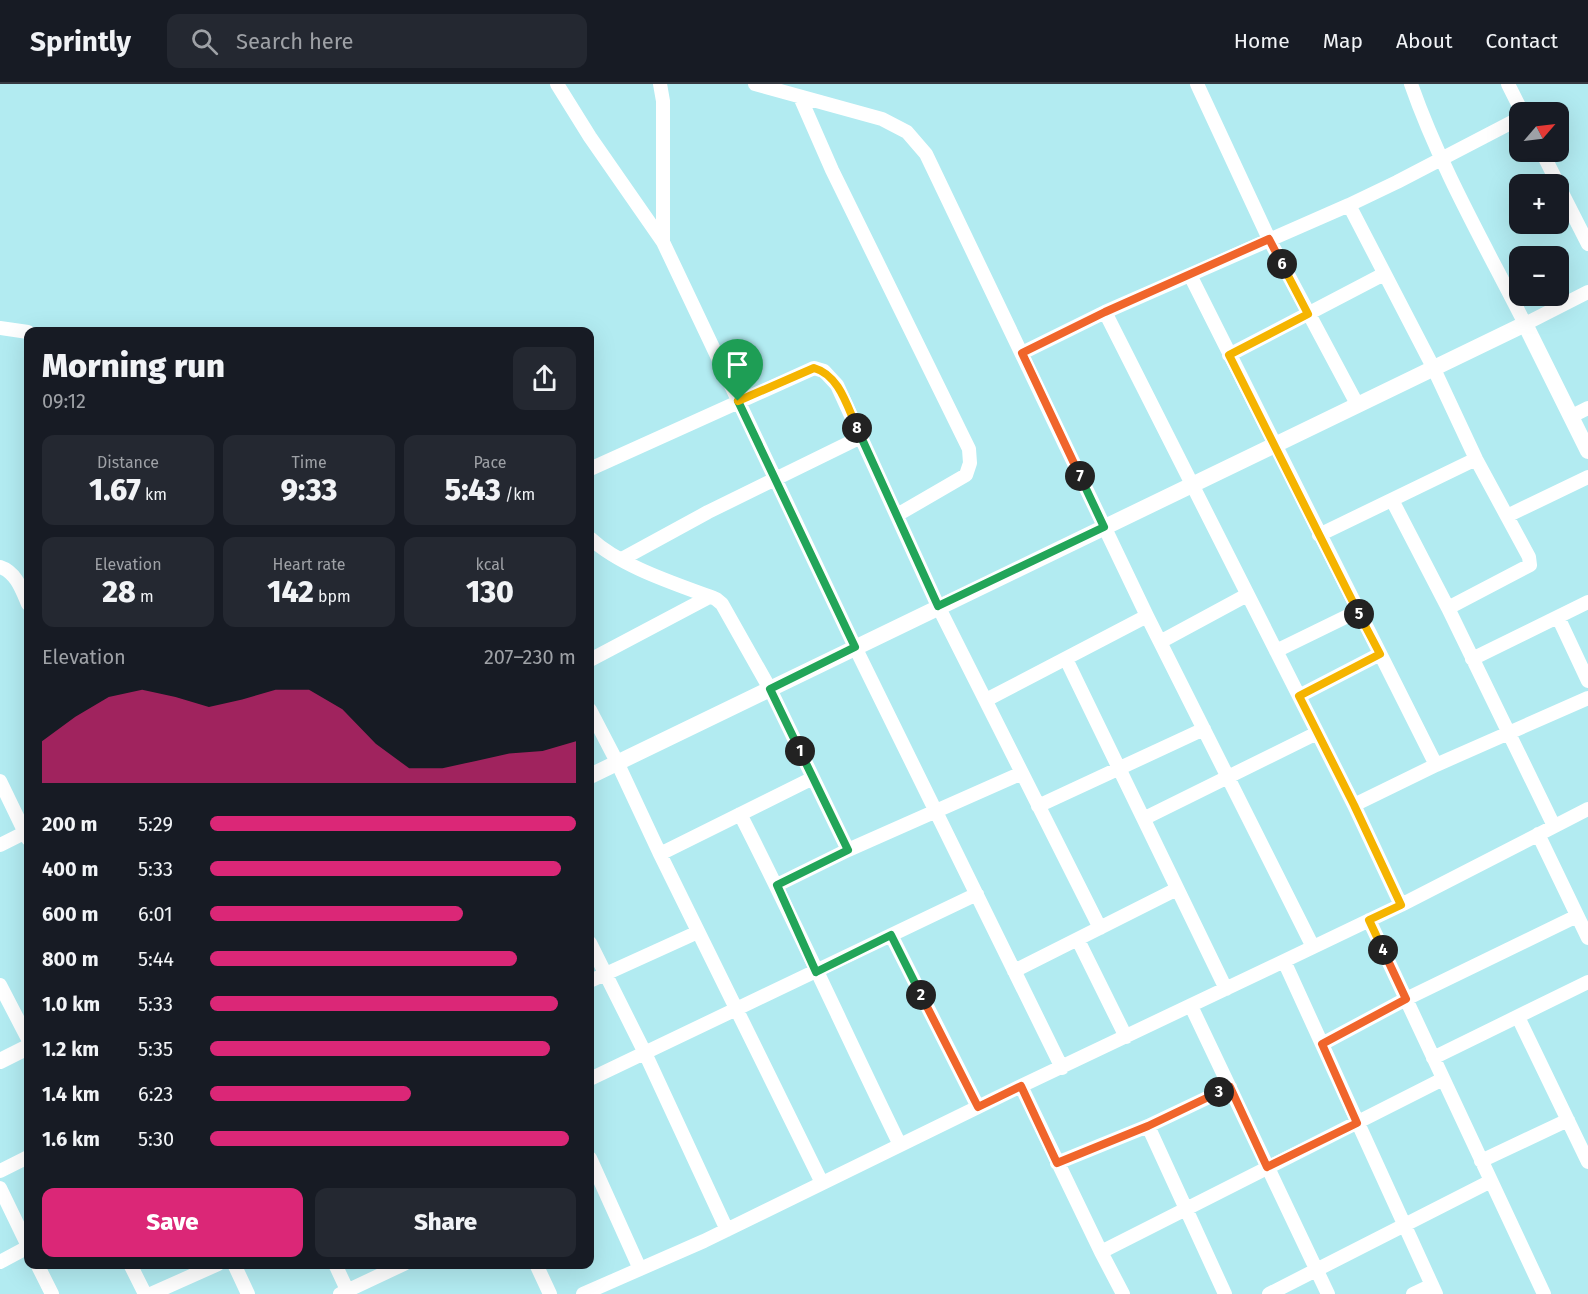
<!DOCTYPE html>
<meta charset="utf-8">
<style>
:root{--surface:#171b24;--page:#242831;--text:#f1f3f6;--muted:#9ea1a6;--line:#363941;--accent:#db2777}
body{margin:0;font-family:"Fira Sans",sans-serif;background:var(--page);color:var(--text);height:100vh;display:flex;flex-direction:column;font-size:22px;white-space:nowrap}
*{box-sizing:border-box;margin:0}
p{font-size:20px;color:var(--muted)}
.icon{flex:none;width:33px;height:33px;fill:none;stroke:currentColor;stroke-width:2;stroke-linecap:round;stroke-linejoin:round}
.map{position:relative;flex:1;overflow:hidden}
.sheet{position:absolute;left:24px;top:243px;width:570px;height:942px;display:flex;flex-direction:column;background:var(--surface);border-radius:12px;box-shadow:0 6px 24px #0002}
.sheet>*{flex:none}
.needle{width:39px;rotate:62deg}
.buttons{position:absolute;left:1509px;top:18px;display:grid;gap:12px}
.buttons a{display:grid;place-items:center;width:60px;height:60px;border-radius:12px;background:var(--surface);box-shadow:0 6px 24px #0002;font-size:30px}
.pin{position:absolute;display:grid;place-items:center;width:51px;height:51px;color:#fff;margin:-62px -26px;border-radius:50% 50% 50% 0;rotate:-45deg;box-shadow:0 0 6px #0007}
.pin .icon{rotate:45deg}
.km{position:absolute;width:30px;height:30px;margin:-15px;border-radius:50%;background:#222;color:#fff;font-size:16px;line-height:30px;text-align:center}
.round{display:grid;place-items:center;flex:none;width:63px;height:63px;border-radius:12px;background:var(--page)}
.headline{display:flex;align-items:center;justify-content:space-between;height:102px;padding:0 18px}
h1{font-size:33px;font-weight:800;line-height:45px}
.stats{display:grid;grid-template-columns:repeat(3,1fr);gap:9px;height:102px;padding:6px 18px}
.stats div{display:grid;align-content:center;border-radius:12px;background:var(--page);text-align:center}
.stats b{font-size:30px;font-weight:800}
.stats small{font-size:16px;font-weight:400}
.stats p{font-size:16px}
.chart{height:168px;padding:12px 18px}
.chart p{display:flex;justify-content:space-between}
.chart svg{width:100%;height:108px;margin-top:6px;fill:var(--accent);opacity:.7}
.action{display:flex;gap:12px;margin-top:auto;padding:12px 18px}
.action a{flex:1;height:69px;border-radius:12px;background:var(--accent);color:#fff;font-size:24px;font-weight:800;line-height:69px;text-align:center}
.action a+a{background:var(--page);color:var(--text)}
ul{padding:0 18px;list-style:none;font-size:20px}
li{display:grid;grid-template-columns:96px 72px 1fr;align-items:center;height:45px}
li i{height:15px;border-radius:8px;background:var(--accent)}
header{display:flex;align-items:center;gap:36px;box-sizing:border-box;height:84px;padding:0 30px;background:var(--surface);border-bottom:2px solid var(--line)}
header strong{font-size:28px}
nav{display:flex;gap:33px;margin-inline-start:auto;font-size:21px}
.search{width:420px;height:54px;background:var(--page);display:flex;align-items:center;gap:15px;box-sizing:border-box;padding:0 21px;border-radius:12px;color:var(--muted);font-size:22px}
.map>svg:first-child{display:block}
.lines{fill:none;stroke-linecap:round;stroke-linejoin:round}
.minor{stroke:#fff;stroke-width:14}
.tertiary{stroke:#fff;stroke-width:16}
.split-1-casing{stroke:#fff;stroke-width:12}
.split-2-casing{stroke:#fff;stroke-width:12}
.split-3-casing{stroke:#fff;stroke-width:12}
.split-4-casing{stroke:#fff;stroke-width:12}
.split-5-casing{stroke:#fff;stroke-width:12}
.split-6-casing{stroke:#fff;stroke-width:12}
.split-7-casing{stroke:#fff;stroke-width:12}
.split-8-casing{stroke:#fff;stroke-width:12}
.split-9-casing{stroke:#fff;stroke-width:12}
.split-1{stroke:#22a559;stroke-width:8}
.split-2{stroke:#22a559;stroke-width:8}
.split-3{stroke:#f0652b;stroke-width:8}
.split-4{stroke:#f0652b;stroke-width:8}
.split-5{stroke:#f5b400;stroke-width:8}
.split-6{stroke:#f5b400;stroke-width:8}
.split-7{stroke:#f0652b;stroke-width:8}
.split-8{stroke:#22a559;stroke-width:8}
.split-9{stroke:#f5b400;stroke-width:8}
</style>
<header>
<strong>Sprintly</strong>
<div class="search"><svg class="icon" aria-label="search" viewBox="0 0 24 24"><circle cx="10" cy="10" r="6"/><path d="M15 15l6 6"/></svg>Search here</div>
<nav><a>Home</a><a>Map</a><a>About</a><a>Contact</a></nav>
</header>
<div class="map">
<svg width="1588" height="1210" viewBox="0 0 1588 1210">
<rect width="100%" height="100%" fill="#b2ebf1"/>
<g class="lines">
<path class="minor" d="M 557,0 L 590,53 L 663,158
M 660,0 L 663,17 L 663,158 L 855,563 L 1062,984
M 755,0 L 882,35 L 907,48 L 926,70 L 1147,532 L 1313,863
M 1197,0 L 1269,155 L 1357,320
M 1411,0 C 1440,83 1485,161 1525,240 L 1588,208
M 1508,0 L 1522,28
M 800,13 L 832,86 L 969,365 L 970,379 L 966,391 L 897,431
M 1542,68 L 1558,100
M 1558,101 L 1588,160
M 1190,191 L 1436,681
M 1105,228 L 1354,721 L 1401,821
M 0,244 L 28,248
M 1022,269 L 1105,228 L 1349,121
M 1229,271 L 1384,190
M 1572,332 L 1588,324
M 590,385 L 814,284 L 824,287 L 837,301 L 938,522 L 1100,844
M 1392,416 L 1448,524 L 1554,742
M 1507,432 L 1588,393
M 1319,451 L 1476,375
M 590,454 C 621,483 676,500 716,515 L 722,520 L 770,605 L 848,766
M 622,475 L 708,428 L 861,353
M 0,483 C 16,488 22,506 28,520
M 1448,524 L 1530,481 L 1529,473 L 1476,375 L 1433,283 L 1349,121 L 1397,98 L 1520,34
M 1558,533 L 1588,597
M 1160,558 L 1247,511
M 1276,567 L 1358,527
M 1066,575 L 1226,905
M 1472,575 L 1588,518
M 590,576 L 709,513
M 1299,612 L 1380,570
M 986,616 L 1147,532
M 590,626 L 617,678 L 660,770 L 822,1099
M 0,697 L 28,755
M 1354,721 L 1436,681 L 1588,614
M 1038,722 L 1204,645
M 740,730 C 796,839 846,951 900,1061
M 1145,734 L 1317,649
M 1538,750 L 1588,854
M 0,761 L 28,747
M 660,770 L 813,694
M 777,801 L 848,766 L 1022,689
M 1369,836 L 1544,1210
M 891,851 L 978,1023
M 1078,856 L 1126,953
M 590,859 L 645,969 L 727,1146
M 1284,877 L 1436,1210
M 1014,887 L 1177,805
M 590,897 L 698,848
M 0,901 L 28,955
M 1191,922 L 1328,1210
M 1518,933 L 1588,1078
M 1322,960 L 1406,915 L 1577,832
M 1433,974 L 1588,898
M 590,995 L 977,810
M 1021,1002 L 1101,1168 L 1123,1210
M 1148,1042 L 1225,1210
M 590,1074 L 640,1185
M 1481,1077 L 1568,1036
M 1057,1079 L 1148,1042 L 1230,1003
M 0,1087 L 28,1073
M 0,1104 L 28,1162
M 1101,1168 L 1443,995
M 0,1178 L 28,1163
M 37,1180 L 52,1210
M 130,1180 L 145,1210
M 234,1180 L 248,1210
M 335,1180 L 349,1210
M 536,1180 L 550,1210
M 151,1210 L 218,1180
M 340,1210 L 404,1180
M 583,1210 L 704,1157 L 1021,1002 L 1284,877 L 1401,821 L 1588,725
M 1269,1210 L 1491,1097
M 1413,1210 L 1432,1201"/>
<path class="tertiary" d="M 590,692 L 1525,240 L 1588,367
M 0,977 L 28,963"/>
</g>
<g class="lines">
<g class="split-1-casing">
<path id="split-1" d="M 738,317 L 855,563 L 770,605 L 800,667"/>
</g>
<g class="split-2-casing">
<path id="split-2" d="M 800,667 L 848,766 L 777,801 L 816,888 L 891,851 L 921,911"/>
</g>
<g class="split-3-casing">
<path id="split-3" d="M 921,911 L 978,1023 L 1021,1002 L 1057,1079 L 1148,1042 L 1219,1008"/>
</g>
<g class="split-4-casing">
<path id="split-4" d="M 1219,1008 L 1230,1003 L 1267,1083 L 1357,1039 L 1322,960 L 1406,915 L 1383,866"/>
</g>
<g class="split-5-casing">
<path id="split-5" d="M 1359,530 L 1380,570 L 1299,612 L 1354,721 L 1401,821 L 1369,836 L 1383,866"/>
</g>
<g class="split-6-casing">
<path id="split-6" d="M 1282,180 L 1308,230 L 1229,271 L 1359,530"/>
</g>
<g class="split-7-casing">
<path id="split-7" d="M 1080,392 L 1022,269 L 1105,228 L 1269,155 L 1282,180"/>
</g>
<g class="split-8-casing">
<path id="split-8" d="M 857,344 L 938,522 L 1104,443 L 1080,392"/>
</g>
<g class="split-9-casing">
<path id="split-9" d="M 738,317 L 814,284 C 839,291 847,322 857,344"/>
</g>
<use href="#split-1" class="split-1"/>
<use href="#split-2" class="split-2"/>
<use href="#split-3" class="split-3"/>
<use href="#split-4" class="split-4"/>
<use href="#split-5" class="split-5"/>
<use href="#split-6" class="split-6"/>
<use href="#split-7" class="split-7"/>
<use href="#split-8" class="split-8"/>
<use href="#split-9" class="split-9"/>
</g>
</svg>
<div class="buttons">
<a><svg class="needle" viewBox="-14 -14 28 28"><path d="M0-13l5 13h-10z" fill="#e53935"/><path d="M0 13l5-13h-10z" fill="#9ea1a6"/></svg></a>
<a>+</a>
<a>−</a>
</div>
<div class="pin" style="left:738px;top:317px;background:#1e9e55"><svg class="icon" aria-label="arrive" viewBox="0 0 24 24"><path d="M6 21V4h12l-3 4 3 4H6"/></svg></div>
<b class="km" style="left:800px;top:667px">1</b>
<b class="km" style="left:921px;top:911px">2</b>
<b class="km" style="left:1219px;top:1008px">3</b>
<b class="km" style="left:1383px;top:866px">4</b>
<b class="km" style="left:1359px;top:530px">5</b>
<b class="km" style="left:1282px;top:180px">6</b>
<b class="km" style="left:1080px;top:392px">7</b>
<b class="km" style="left:857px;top:344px">8</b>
<section class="sheet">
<div class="headline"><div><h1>Morning run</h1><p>09:12</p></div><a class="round"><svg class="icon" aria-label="share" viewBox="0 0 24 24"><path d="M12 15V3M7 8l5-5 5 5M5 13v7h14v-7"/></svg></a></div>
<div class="stats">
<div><p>Distance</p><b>1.67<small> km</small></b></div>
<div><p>Time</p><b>9:33</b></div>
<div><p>Pace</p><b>5:43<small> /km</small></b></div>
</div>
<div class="stats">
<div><p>Elevation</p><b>28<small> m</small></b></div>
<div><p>Heart rate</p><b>142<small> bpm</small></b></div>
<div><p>kcal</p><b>130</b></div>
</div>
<div class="chart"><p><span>Elevation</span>207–230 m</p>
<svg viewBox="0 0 160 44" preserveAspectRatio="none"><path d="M0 44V27L10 17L20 9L30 6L40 9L50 13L60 10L70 6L80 6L90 14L100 28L110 38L120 38L130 35L140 32L150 31L160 27V44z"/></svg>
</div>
<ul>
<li><b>200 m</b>5:29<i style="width:100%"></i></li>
<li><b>400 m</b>5:33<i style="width:96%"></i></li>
<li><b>600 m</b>6:01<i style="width:69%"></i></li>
<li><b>800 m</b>5:44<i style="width:84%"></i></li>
<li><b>1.0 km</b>5:33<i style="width:95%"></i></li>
<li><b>1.2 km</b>5:35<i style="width:93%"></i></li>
<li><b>1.4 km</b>6:23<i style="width:55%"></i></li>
<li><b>1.6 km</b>5:30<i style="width:98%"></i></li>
</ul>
<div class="action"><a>Save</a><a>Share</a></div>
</section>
</div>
